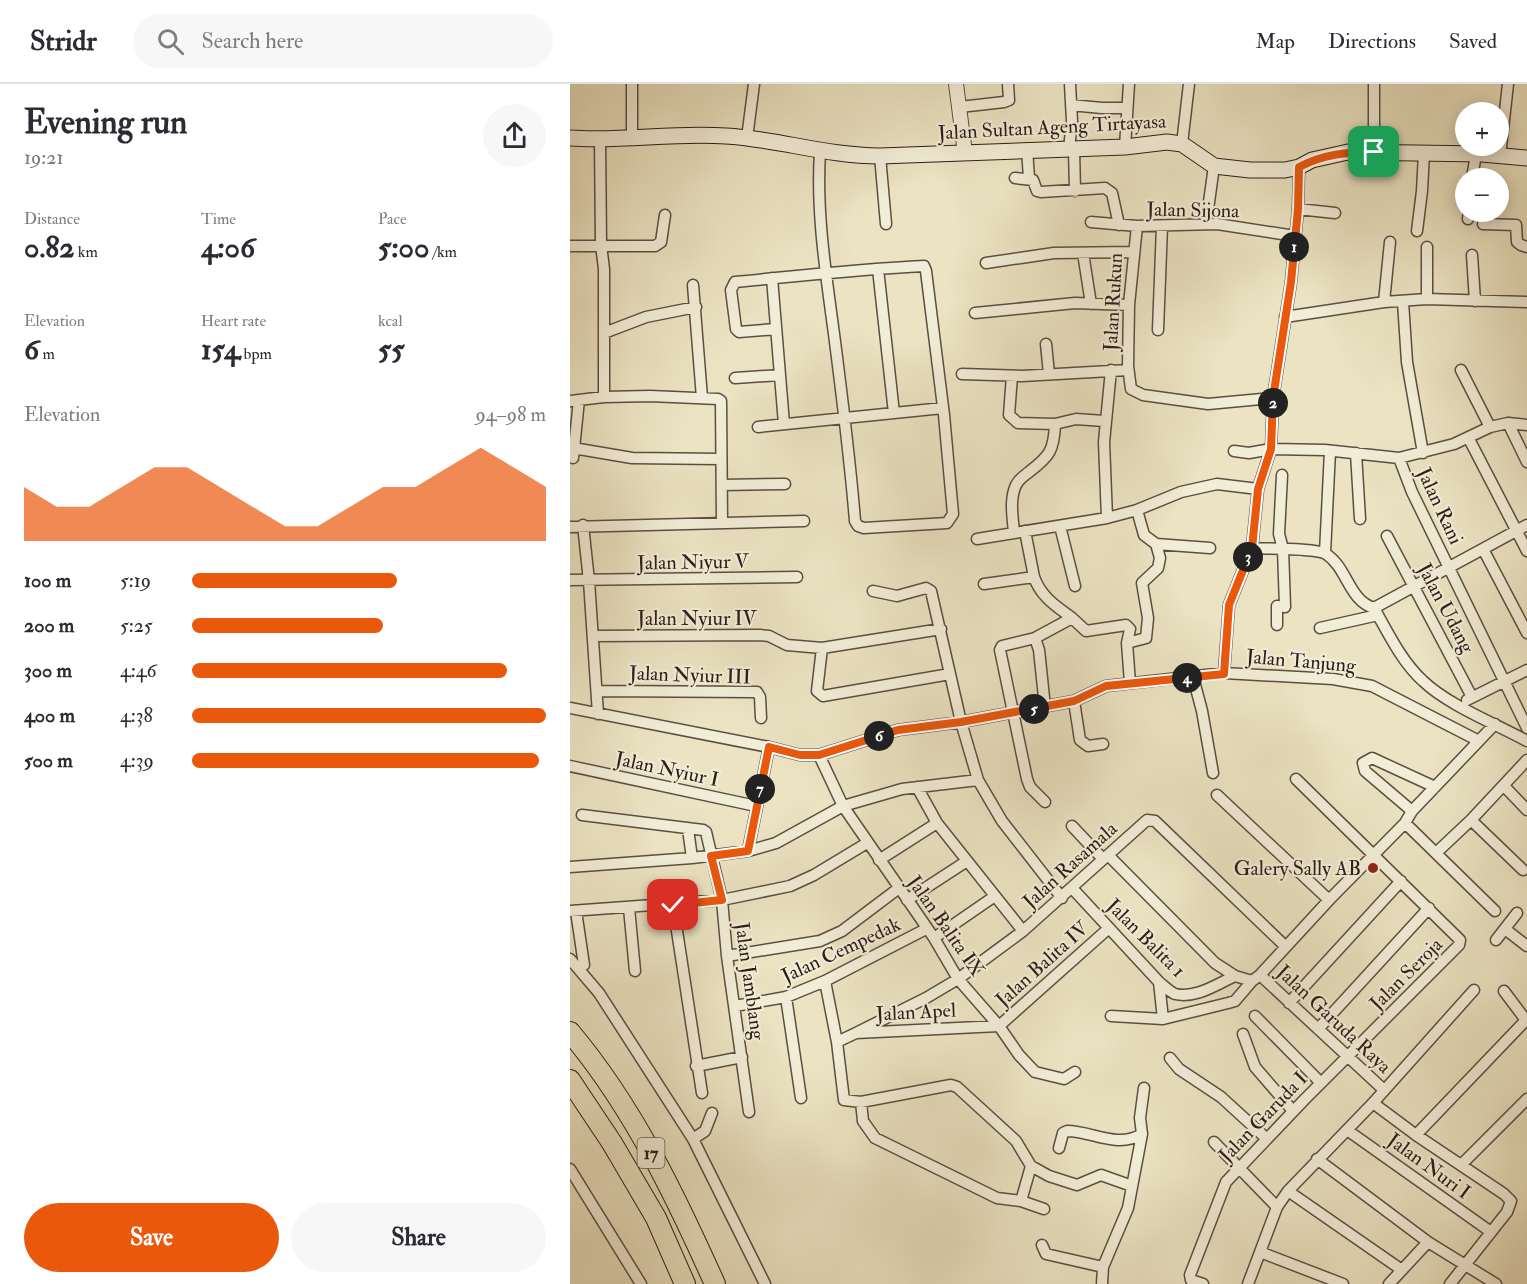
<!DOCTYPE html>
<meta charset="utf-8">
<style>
:root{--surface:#fff;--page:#f7f7f7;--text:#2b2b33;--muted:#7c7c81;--line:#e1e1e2;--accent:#ea580c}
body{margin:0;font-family:"IM FELL Double Pica",serif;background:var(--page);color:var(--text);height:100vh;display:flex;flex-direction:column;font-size:22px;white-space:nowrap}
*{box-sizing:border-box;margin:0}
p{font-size:20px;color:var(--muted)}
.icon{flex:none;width:33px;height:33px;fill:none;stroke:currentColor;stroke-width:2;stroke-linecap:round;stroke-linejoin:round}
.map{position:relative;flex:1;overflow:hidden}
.sheet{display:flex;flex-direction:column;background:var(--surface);width:570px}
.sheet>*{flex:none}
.controls{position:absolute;left:885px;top:18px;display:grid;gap:12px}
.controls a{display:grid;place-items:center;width:54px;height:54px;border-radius:50%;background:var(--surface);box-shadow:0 3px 15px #0003;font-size:30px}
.pin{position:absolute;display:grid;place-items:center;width:51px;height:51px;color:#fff;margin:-26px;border-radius:12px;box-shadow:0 3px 9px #0006}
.km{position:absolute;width:30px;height:30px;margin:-15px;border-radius:50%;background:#222;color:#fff;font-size:16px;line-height:30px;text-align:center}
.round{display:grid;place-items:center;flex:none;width:63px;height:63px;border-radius:32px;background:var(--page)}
.overview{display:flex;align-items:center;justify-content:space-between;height:102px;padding:0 24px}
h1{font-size:33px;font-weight:700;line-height:45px}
.figures{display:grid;grid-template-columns:repeat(3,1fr);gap:9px;height:102px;padding:6px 24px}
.figures div{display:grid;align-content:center}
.figures b{font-size:30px;font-weight:700}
.figures small{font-size:16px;font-weight:400}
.figures p{font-size:16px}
.chart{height:168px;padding:12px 24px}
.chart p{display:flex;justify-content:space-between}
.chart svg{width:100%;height:108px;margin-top:6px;fill:var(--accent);opacity:.7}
.cta{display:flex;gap:12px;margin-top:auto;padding:12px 24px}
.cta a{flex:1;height:69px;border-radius:36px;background:var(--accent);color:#fff;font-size:24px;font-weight:700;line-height:69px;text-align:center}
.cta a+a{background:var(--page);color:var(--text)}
ul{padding:0 24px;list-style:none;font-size:20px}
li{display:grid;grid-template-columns:96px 72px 1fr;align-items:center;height:45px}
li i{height:15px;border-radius:8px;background:var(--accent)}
header{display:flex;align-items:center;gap:36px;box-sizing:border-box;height:84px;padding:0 30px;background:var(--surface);border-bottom:2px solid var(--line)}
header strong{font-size:28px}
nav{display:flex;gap:33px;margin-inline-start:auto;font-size:21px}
.search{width:420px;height:54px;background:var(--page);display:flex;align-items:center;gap:15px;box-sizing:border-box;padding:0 21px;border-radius:33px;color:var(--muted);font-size:22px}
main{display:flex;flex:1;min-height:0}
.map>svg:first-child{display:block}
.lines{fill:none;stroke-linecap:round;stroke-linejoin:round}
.minor-casing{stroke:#5c4e42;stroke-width:13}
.tertiary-casing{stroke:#5c4e42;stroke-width:16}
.secondary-casing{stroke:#2c1c17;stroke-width:17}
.motorway-casing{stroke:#2c1c17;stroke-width:22}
.minor{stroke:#f2edd7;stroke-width:10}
.tertiary{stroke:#f2edd7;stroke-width:14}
.secondary{stroke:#f2edd7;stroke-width:15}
.motorway{stroke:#ebe3c2;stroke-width:20}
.route-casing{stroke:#fff;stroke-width:12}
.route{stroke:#ea580c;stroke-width:8}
.poi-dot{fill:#8f2418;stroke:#f2edd7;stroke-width:2}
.labels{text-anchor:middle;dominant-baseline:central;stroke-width:4.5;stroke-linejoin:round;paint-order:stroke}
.shield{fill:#f2edd7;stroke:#675b51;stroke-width:1.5}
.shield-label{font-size:18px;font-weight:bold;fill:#2c1c17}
.street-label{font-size:20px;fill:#2c1c17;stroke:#f2edd7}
.poi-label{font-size:20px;fill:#2c1c17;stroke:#f2edd7;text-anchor:end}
</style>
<header>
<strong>Stridr</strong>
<div class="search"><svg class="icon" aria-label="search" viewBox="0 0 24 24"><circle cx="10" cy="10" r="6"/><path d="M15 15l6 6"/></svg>Search here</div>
<nav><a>Map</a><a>Directions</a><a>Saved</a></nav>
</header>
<main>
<section class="sheet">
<div class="overview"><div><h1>Evening run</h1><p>19:21</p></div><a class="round"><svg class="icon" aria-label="share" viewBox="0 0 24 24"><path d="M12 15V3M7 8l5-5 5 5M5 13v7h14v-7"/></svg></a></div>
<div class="figures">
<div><p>Distance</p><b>0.82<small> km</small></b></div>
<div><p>Time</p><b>4:06</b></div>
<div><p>Pace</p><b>5:00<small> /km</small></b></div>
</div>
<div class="figures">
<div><p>Elevation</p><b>6<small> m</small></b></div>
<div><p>Heart rate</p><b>154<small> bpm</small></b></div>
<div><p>kcal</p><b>55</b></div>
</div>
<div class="chart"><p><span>Elevation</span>94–98 m</p>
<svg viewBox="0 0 160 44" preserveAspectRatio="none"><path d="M0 44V22L10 30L20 30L30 22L40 14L50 14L60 22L70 30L80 38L90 38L100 30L110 22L120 22L130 14L140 6L150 14L160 22V44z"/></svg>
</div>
<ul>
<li><b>100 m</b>5:19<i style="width:58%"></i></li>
<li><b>200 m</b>5:25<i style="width:54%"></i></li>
<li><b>300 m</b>4:46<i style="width:89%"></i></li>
<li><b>400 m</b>4:38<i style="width:100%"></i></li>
<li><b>500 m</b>4:39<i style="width:98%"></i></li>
</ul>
<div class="cta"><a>Save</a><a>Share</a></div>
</section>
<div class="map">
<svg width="957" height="1200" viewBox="0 0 957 1200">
<rect width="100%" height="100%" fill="#ebe3c2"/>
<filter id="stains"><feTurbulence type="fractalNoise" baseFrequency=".00333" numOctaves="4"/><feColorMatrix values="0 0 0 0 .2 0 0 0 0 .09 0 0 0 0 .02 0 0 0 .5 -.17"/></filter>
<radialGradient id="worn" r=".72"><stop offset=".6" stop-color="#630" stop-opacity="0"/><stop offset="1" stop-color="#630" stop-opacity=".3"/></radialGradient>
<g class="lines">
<g class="minor-casing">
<path id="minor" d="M 62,0 L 62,54
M 804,0 L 804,68
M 501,21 L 532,24 L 557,24
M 390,23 L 434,18 L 439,16 L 438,0
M 177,54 L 184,0
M 30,55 L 31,161 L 34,185 L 34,313
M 612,60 L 619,0
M 555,63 L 559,0
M 457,65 L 459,94
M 499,65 L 502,37 L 500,0
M 504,65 L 505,107
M 310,72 L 316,140
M 930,72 L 938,0
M 445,94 L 463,96 L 467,107 L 471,108 L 535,104 L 542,109 L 549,141
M 902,94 L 906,70
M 728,125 L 765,129
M 898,135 L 899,128
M 521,138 L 567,142 L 647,140 L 725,152
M 636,140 L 644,82
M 913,140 L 946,141 L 947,158 L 951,161 L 957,163
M 567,142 L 559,221 L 558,282 L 561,305 L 573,311 L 638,320 L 703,314
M 847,147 L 852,107 L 854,69
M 0,162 L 85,162 L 91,158 L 95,131
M 857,163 L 857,215
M 513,169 L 521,220
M 902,171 L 905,217
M 416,179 L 484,169 L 563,168
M 308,185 L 324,329
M 202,194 L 214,340
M 123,201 L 132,314
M 814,218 L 820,158
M 833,218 L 837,278 L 853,369
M 405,229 L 505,219 L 559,221
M 715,233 L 814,218 L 857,215 L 957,218
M 206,245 L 169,248 L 166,245 L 161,206 L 165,198 C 228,192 291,185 354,182 L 356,187 L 374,331 L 383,430 L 377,439 L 294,444 L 288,442 L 285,437 C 280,374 272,312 264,250 C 256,190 246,129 250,68
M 588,246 L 592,142
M 34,249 L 76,233 L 126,223
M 476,260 L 479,290
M 891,286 L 920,343
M 392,290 L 452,292 L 558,286
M 442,292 L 439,331 L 448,339 L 485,340 L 506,335 L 534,337
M 165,294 L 210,291
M 0,317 L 34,313 L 80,312 L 148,315 L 151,317 L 152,439
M 938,339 L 957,378
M 188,343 L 373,324
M 899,355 L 957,467
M 3,364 L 62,374 L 151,375
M 664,367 L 679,369 L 701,365 L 755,366 L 829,374 L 884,360 L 920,343 L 938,339 L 957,341
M 786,369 L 790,435
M 3,374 L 9,316
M 829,374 L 842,408 L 957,644
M 152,401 L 215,400
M 537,434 L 567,426
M 13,441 L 19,497 L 28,630
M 490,442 L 505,502
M 0,443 L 234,437
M 444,449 C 443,434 439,416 446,401 C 449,395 454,392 459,388 C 480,372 484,366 485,340
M 817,452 L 902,613
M 407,455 L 537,434 L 534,358 L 541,286
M 640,464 L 586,460 L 574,451 L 567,426 L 611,408 L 647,400 L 688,405
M 682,464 C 696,465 746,464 756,470 C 777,483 779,517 804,524 L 957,441
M 913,465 L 957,549
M 755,469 L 760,367
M 464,493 C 471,513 486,522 502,534 L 465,554 L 432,562 L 430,566 L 457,695 L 460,703 L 475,718
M 0,496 L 227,493
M 414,500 L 464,493 L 455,447
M 303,507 L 327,512 L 356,504 L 361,507 L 391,638 L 408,696 L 432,737 L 492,814
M 804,524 C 818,549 832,578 853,597 C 878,621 926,640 957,657
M 502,534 L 516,547 L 556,541 L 560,545 L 557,559 L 576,554 L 578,534 L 572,499 L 588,484 L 590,474 L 586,460
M 707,541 L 707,522 L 715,523 L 713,465 L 709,450 L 712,391
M 750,544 L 808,531
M 23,552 L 190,551 L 199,552 L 217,561 L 252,564 L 371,545
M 465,554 L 469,566 L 475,623
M 557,559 L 560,599
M 252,564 L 247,607 L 253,612 L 380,590
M 654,589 L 659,521 L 682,464 L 688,405 L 701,365 L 703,314 L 721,198 L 728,125 L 729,83
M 623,593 L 632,627 L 643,689
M 27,607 L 187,608 L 190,613 L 191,634
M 897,616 L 957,586
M 504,617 L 510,656 L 518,662 L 533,660
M 0,624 L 199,663 L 230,671 L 249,671 L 328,646 L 391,638 L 504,617 L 536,602 L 654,589 L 763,595 L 802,602 L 909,657
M 249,671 L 273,722 L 364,854 L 388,895 L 429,942 L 449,971 L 465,988 L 494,995 L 505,988
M 0,682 L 186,722
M 934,702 L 957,726
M 347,703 L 367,739 L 453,847
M 647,711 L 759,816
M 842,727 L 795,687 L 793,679 L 802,674 L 865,703
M 12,731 L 133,746 L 136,748 L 152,816 L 157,872 L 179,1028
M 901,736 L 953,786
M 835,739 L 925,827
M 502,742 L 533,775
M 118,745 L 122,774
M 178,767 L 199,663
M 867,768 L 901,736 L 957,676
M 539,772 L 645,879 L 665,892 L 682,897 L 690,891 L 759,816 L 835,739 L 842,727 L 925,640
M 309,776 L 367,739
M 0,783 L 122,774 L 178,767 L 206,759 L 273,722 L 332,705 L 408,696
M 502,804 L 589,898 C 594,902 600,908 605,910 C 626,915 647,900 665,892
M 337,816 L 397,777
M 103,821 L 132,1009
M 59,824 L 65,887
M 0,827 L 152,816 L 220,802 L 244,791 L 297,759
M 6,827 L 14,881
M 935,845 L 957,862
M 364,854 L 425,812
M 926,856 L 947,829
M 157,872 L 250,857 L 272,847 L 329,804
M 0,875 L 29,909 L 123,1055 L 195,1200
M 690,891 L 814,1006
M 255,897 L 267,958 L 274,1016 L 291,1018 L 381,1001 L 387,1003 L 446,1057 L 461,1082 L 479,1092 L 507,1101 L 531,1091 L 562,1102
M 589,898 L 593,935
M 934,907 L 955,935
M 216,913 L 231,1014
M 719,919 L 831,797
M 165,922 L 216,913 L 255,897 L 356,845
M 541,932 L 593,935 L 658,919 L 665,917 L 682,897
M 685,932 L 751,999
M 748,945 L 859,824
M 286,949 L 356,914 L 388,895 L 453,847 L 577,736 L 585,737 L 715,862
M 673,950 L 685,983 L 723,1027
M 267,958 L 286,949 L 429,942 L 539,844
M 600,974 L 609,985 L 651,1013 L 697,1055
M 126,982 L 172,973
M 291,1018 L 293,1037 L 305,1054 L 427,1114 L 451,1117 L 474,1125
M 803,1019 L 846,1051 L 934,1110 L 941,1117 L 937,1128 L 880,1200
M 777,1046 L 921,1148
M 846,1051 L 957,935
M 123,1055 L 135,1047 L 142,1029
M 644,1058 L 707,1123
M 489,1064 L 493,1049 L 497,1047 C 522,1047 547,1065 572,1050
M 747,1075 L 858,1158 L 926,1200
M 891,1081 L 957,1015
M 0,1085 L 71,1200
M 718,1107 L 832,1186
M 451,1117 L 461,1082
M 472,1161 L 476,1170 L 533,1183 L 558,1124 L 572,1050 L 570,1034 L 574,1004
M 690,1168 L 773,1200
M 532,1200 L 533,1183
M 633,1200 L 621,1196 L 620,1191 L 656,1098 L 735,1015 L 889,861 L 890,856 L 726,695
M 678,1200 L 707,1123 L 718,1107 L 803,1019 L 904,906
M 819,1200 L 858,1158"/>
</g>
<g class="tertiary-casing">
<path id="tertiary" d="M 386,0 L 395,69"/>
</g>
<g class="secondary-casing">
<path id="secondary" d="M 0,54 C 52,58 104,48 156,52 C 208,55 257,72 310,72 L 555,63 L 597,58 L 612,60 L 644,82 L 680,86 L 715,86 L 729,83 L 742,76 L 778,68 L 912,70 L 957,74"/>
</g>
<g class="motorway-casing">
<path id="motorway" d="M 0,948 C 63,1023 105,1111 145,1200
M 0,996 L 42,1059 L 86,1134 L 115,1200"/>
</g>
<use href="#minor" class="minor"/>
<use href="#tertiary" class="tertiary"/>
<use href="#secondary" class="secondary"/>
<use href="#motorway" class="motorway"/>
</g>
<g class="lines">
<g class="route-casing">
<path id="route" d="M 103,821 L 152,816 L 141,772 L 178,767 L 199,663 L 230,671 L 249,671 L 328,646 L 391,638 L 504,617 L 536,602 L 654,590 L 659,521 L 682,464 L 688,405 L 701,365 L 703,314 L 721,198 L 728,125 L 729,83 C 754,70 777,68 804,68"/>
</g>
<use href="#route" class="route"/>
</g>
<circle class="poi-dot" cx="803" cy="784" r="6"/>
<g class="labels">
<rect class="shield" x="67.5" y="1054" width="27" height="30" rx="4.5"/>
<g class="shield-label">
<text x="81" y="1069">17</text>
</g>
<g class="street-label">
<text transform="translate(482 43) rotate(-3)">Jalan Sultan Ageng Tirtayasa</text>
<text transform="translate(623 126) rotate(1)">Jalan Sijona</text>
<text transform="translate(543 218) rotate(-87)">Jalan Rukun</text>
<text transform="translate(870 422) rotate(65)">Jalan Rani</text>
<text transform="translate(123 478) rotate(-1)">Jalan Niyur V</text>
<text transform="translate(876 524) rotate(62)">Jalan Udang</text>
<text x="127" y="534">Jalan Nyiur IV</text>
<text transform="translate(731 577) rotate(5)">Jalan Tanjung</text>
<text transform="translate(120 591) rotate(2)">Jalan Nyiur III</text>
<text transform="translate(97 685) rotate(12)">Jalan Nyiur I</text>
<text transform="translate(500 781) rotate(-42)">Jalan Rasamala</text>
<text transform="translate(376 842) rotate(55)">Jalan Balita IX</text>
<text transform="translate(576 854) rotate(45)">Jalan Balita 1</text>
<text transform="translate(271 866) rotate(-25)">Jalan Cempedak</text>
<text transform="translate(472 880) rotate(-42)">Jalan Balita IV</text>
<text transform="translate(836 890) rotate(-45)">Jalan Seroja</text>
<text transform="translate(180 897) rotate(82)">Jalan Jamblang</text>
<text transform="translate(346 928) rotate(-3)">Jalan Apel</text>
<text transform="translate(764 935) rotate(43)">Jalan Garuda Raya</text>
<text transform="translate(693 1033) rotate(-46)">Jalan Garuda I</text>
<text transform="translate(859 1082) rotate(36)">Jalan Nuri I</text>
</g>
<g class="poi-label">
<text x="791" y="784">Galery Sally AB</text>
</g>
</g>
<rect width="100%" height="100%" filter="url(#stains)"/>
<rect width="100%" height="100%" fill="url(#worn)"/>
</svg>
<div class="controls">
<a>+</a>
<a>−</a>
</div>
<div class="pin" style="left:804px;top:68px;background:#1e9e55"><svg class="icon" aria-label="arrive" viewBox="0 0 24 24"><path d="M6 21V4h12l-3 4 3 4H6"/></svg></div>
<div class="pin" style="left:103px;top:821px;background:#d93025"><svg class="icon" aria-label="check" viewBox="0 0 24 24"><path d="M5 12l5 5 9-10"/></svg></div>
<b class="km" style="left:724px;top:163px">1</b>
<b class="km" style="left:703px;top:319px">2</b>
<b class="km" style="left:678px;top:473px">3</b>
<b class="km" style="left:617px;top:594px">4</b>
<b class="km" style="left:464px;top:625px">5</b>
<b class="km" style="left:309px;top:652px">6</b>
<b class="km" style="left:190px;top:705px">7</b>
</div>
</main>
